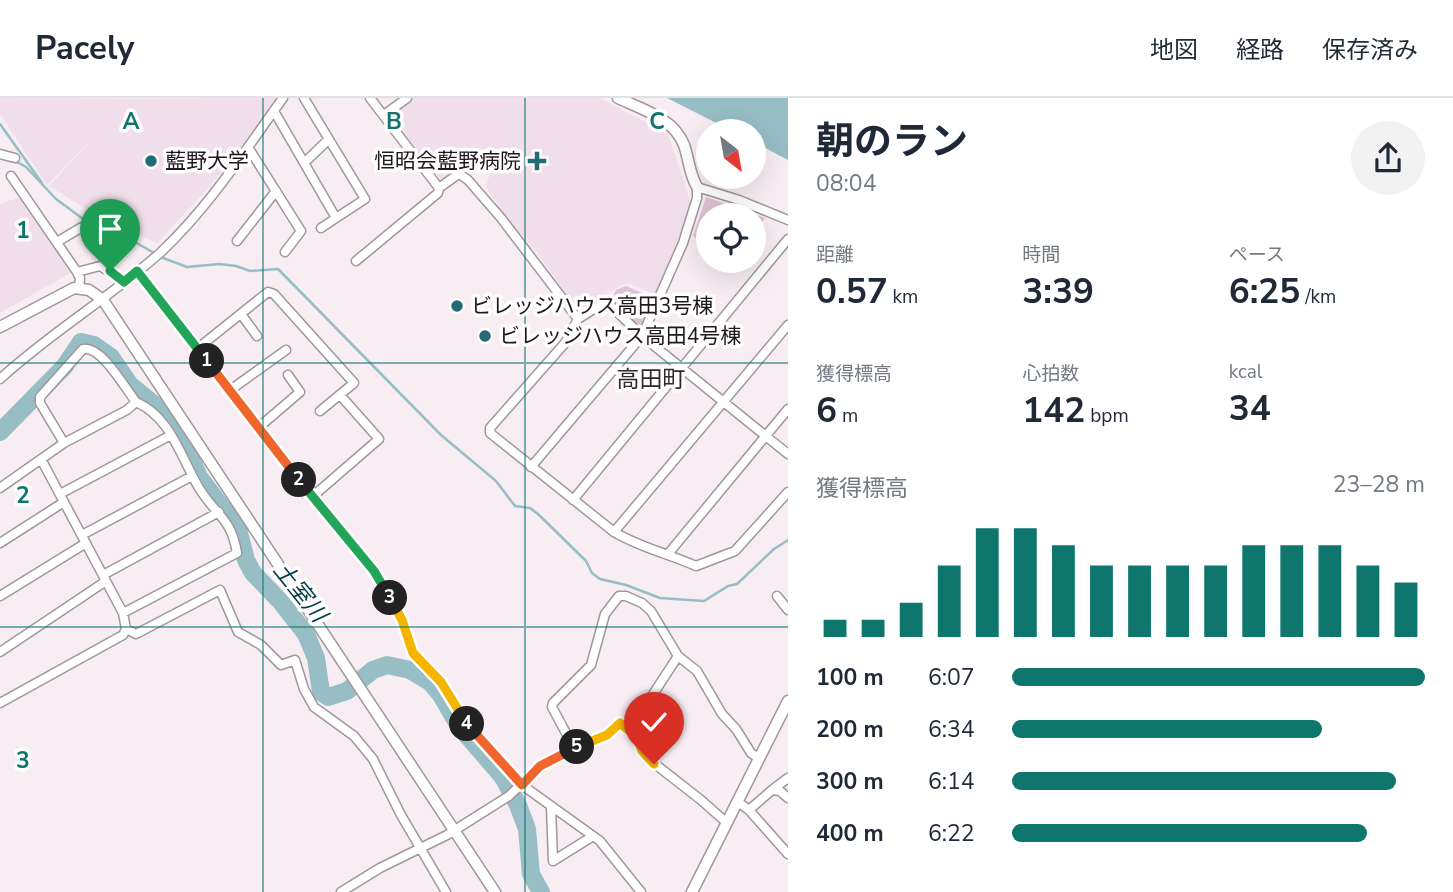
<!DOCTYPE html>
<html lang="ja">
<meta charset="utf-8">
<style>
:root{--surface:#fff;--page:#f2f2f3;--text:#1f2937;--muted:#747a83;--line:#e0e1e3;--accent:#0f766e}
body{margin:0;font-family:"Nunito Sans","Noto Sans JP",sans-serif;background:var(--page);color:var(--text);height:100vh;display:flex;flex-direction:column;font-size:26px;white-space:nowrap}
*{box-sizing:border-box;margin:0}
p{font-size:23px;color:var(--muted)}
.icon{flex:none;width:38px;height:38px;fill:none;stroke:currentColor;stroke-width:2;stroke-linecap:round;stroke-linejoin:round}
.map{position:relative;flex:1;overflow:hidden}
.drawer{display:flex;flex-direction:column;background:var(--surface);width:665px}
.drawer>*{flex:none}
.needle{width:46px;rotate:149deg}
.controls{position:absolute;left:696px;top:21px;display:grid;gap:14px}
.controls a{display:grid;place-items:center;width:70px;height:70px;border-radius:50%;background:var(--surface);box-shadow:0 7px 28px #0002;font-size:35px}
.pin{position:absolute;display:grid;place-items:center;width:60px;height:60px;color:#fff;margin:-72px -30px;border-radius:50% 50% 50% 0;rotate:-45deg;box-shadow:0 0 7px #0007}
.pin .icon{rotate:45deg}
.km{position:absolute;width:35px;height:35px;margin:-18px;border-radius:50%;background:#222;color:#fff;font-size:19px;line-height:35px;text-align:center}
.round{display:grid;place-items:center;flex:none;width:74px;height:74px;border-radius:37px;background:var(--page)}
.summary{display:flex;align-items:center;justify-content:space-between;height:119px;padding:0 28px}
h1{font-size:38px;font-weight:700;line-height:52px}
.stats{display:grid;grid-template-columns:repeat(3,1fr);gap:10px;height:119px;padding:7px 28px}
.stats div{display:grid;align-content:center}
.stats b{font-size:35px;font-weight:700}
.stats small{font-size:19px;font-weight:400}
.stats p{font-size:19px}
.chart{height:196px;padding:14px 28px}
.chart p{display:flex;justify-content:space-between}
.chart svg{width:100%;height:126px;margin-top:7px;stroke:var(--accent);stroke-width:6}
ul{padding:0 28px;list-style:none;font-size:23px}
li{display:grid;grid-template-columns:112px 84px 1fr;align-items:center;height:52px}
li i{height:18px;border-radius:9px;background:var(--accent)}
header{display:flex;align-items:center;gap:42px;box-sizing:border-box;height:98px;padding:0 35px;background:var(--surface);border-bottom:2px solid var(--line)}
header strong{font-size:33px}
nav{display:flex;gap:38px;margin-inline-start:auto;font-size:24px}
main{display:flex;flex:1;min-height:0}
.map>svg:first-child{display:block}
.built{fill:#f0dfea}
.green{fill:#dfc1d4}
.water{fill:#97bec5}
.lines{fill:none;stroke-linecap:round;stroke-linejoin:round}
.stream{stroke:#97bec5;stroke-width:2.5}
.river{stroke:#97bec5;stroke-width:18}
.minor-casing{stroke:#a0979d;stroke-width:11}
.tertiary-casing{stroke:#a0979d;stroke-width:13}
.minor{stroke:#fff;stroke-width:8}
.tertiary{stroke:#fff;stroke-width:10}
.split-1-casing{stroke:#fff;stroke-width:14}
.split-2-casing{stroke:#fff;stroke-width:14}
.split-3-casing{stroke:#fff;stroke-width:14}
.split-4-casing{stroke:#fff;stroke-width:14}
.split-5-casing{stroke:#fff;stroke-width:14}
.split-6-casing{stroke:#fff;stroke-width:14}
.split-1{stroke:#22a559;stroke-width:9}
.split-2{stroke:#f0652b;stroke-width:9}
.split-3{stroke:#22a559;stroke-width:9}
.split-4{stroke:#f5b400;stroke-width:9}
.split-5{stroke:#f0652b;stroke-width:9}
.split-6{stroke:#f5b400;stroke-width:9}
.grid{fill:none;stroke:#0f766e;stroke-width:2;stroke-opacity:0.55}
.poi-dot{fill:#236b77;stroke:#fffdfe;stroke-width:2.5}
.labels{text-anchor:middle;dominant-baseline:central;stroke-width:7;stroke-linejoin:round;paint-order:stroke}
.poi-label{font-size:21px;fill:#1c181b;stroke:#fffdfe;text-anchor:start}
.neighbourhood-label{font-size:23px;fill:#30282d;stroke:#fffdfe}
.water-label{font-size:23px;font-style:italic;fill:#003d46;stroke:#fffdfe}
.grid-label{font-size:23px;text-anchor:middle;font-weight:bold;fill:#0f766e;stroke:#fffdfe;stroke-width:7;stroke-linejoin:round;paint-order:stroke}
</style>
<header>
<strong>Pacely</strong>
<nav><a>地図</a><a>経路</a><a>保存済み</a></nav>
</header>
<main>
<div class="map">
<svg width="788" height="794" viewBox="0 0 788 794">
<rect width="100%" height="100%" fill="#f7edf3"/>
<path class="built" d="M 0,0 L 132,1 L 279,0 L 251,39 L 204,95 L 157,145 L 98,118 L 49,88 L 100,33 L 47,87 L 0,16 Z
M 414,0 L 599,0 L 661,32 L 669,39 L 691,105 L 657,197 L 630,186 L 622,187 L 577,213 L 535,152 L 514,130 L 494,102 L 486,88 L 492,69 L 479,54 L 441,82 L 391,18 Z
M 20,99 L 72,174 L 0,215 L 0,106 Z"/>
<path class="green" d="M 706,99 L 765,120 L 754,135 L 754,117 L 709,117 L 709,149 L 693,138 Z
M 626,188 L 654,200 L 640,231 L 612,201 L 616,192 Z"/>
<path class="water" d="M 667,0 L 788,0 L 788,62 L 754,44 L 754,33 L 732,33 Z"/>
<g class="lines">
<path class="stream" d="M 0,26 L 42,85
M 0,60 L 19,65 L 26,69 L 56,101 L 94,129 L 133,143 L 163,160 L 187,169 L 219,166 L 236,168 L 250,173 L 278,171 L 441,337 L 496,383 L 515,408 L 530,410 L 538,416 L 586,463 L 592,475 L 600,481 L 626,487 L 660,500 L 704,503 L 728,488 L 737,486 L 774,451 L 788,442"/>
<path class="river" d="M 0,334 L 64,269 L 81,244 L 94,247 L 111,259 L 130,287 L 156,308 L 168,322 L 186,350 L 199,379 L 238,431 L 246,462 L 253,475 L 280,503 L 306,536 L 316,560 L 321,594 L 328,599 L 347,593 L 373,572 L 387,567 L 410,572 L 430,584 L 441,597 L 459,628 L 503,679 L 518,707 L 527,731 L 531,776 L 541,794"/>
<g class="minor-casing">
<path id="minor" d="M 304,0 L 365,101 L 336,120
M 274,13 L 336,120 L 321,130
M 384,17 L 407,0
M 248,49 L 301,133 L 285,154
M 0,56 L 15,60
M 304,65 L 328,42
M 11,78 L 77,174 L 80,180 L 79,190
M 439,90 L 457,77 L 461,77 L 468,82 L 501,120 L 578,221
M 237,143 L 276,93
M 57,144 L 82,129
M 356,163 L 438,95 L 439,90 L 370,0
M 137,173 L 312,399 L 374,473 L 402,522 L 413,555 L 441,584 L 470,629 L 522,687 L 600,743 L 641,794
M 77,174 L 100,168 L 114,176 L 124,184
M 241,216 L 257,238
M 198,250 L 268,194 L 274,196 L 354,285 L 320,313
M 0,281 C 50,235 109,200 160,155 C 209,109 244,54 283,0
M 229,293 L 286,252
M 258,330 L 300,294 L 288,277
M 64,345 L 40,305 L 40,299 L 83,251 C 101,247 125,290 136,304
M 788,356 L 642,238 L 610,207 L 603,205 L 578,221 L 565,245 L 490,330 L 490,335 L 614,434 C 639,449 669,456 696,468 L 735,453 L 788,394
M 531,369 L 642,238 L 683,145 L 697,100 L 697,89 L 739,102 L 788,122
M 0,390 L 64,345 L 127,312 L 136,304 C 171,319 181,360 199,390 C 216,418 231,419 237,455 L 123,515
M 60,396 L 171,337
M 312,399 L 379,341 L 340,297
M 573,402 L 788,141
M 614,434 L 788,227
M 82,437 L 192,378
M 0,445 L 64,404
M 668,456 L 788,311
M 103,477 L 219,414
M 0,498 L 86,445
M 777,498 L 788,512
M 126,531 L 136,536 L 220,492 L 238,534 L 261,547 L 281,567 L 295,562 L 304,591 L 314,609 L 354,638 L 373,661 L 401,717 L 446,794
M 0,554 L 106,483
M 0,605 L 123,537 L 126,531 L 123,515 L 41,361
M 633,627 L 678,558
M 574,650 L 607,637 L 620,625 L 637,639 L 642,653 L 655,666 L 701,702 L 727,725
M 772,692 L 788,680
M 738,704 L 749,712 L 772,692 L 780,693 L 788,700
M 551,708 L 553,763 L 593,738
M 749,712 L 788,756
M 341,794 L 380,770 L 447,737 L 509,698 L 540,668 L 574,650 L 552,609 L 553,605 L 591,567 L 605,516 L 619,498 L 626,498 L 642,505 L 651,513 L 678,558 L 697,573 L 722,616 L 736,631 L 751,655 L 758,660"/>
</g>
<g class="tertiary-casing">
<path id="tertiary" d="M 618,0 C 641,11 674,20 684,47 C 689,61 689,75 697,89
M 0,229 L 74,190 L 89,192 L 103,202 L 495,794
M 692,794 L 788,603"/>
</g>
<use href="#minor" class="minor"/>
<use href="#tertiary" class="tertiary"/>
</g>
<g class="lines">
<g class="split-1-casing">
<path id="split-1" d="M 110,173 L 124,184 L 137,173 L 207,263"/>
</g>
<g class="split-2-casing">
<path id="split-2" d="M 207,263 L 299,382"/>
</g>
<g class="split-3-casing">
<path id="split-3" d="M 299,382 L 374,473 L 390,500"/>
</g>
<g class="split-4-casing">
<path id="split-4" d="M 390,500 L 402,522 L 413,555 L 441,584 L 467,626"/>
</g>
<g class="split-5-casing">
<path id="split-5" d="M 467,626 L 522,687 L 540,668 L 577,649"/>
</g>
<g class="split-6-casing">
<path id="split-6" d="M 577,649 L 607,637 L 620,625 L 637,639 L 642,653 L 654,666"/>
</g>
<use href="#split-1" class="split-1"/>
<use href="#split-2" class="split-2"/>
<use href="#split-3" class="split-3"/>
<use href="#split-4" class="split-4"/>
<use href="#split-5" class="split-5"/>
<use href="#split-6" class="split-6"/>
</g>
<path class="grid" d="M 263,0 L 263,794M 525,0 L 525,794M 0,265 L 788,265M 0,529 L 788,529"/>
<g class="poi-dot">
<circle cx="151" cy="63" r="7"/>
<path d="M533.5 52.5h7v7h7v7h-7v7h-7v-7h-7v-7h7z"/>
<circle cx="457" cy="208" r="7"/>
<circle cx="485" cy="238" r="7"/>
</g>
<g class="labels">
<g class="poi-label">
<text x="165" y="63">藍野大学</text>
<text x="521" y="63" text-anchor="end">恒昭会藍野病院</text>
<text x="471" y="208">ビレッジハウス高田3号棟</text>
<text x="499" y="238">ビレッジハウス高田4号棟</text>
</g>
<g class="neighbourhood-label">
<text x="651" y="281">高田町</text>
</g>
<g class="water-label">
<text transform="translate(300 494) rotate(51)">土室川</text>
</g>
</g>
<g class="grid-label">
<text x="131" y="31">A</text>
<text x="394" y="31">B</text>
<text x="657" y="31">C</text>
<text x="23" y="140">1</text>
<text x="23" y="405">2</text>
<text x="23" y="670">3</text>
</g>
</svg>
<div class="controls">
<a><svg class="needle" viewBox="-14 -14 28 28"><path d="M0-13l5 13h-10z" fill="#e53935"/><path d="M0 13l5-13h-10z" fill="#747a83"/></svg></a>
<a><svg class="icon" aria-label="locate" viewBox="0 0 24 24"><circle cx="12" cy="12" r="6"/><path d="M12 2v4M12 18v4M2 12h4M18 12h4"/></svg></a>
</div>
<div class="pin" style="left:110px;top:173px;background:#1e9e55"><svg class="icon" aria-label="arrive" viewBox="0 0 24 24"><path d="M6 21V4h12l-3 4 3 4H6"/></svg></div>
<div class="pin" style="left:654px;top:666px;background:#d93025"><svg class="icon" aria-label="check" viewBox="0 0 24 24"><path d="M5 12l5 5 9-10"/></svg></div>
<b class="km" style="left:207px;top:263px">1</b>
<b class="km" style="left:299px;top:382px">2</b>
<b class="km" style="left:390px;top:500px">3</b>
<b class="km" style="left:467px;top:626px">4</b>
<b class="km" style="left:577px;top:649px">5</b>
</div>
<section class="drawer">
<div class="summary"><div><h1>朝のラン</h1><p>08:04</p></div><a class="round"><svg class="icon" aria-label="share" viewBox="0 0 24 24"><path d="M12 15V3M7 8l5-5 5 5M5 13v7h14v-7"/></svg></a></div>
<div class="stats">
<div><p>距離</p><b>0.57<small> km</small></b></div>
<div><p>時間</p><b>3:39</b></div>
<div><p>ペース</p><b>6:25<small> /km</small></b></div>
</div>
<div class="stats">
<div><p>獲得標高</p><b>6<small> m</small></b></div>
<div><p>心拍数</p><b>142<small> bpm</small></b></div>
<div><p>kcal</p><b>34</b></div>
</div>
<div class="chart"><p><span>獲得標高</span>23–28 m</p>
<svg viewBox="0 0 160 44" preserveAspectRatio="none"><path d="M5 44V38M15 44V38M25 44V32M35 44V19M45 44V6M55 44V6M65 44V12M75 44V19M85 44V19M95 44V19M105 44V19M115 44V12M125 44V12M135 44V12M145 44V19M155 44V25"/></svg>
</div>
<ul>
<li><b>100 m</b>6:07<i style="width:100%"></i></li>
<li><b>200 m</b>6:34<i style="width:75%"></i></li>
<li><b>300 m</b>6:14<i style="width:93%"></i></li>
<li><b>400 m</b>6:22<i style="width:86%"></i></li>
</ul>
</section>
</main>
